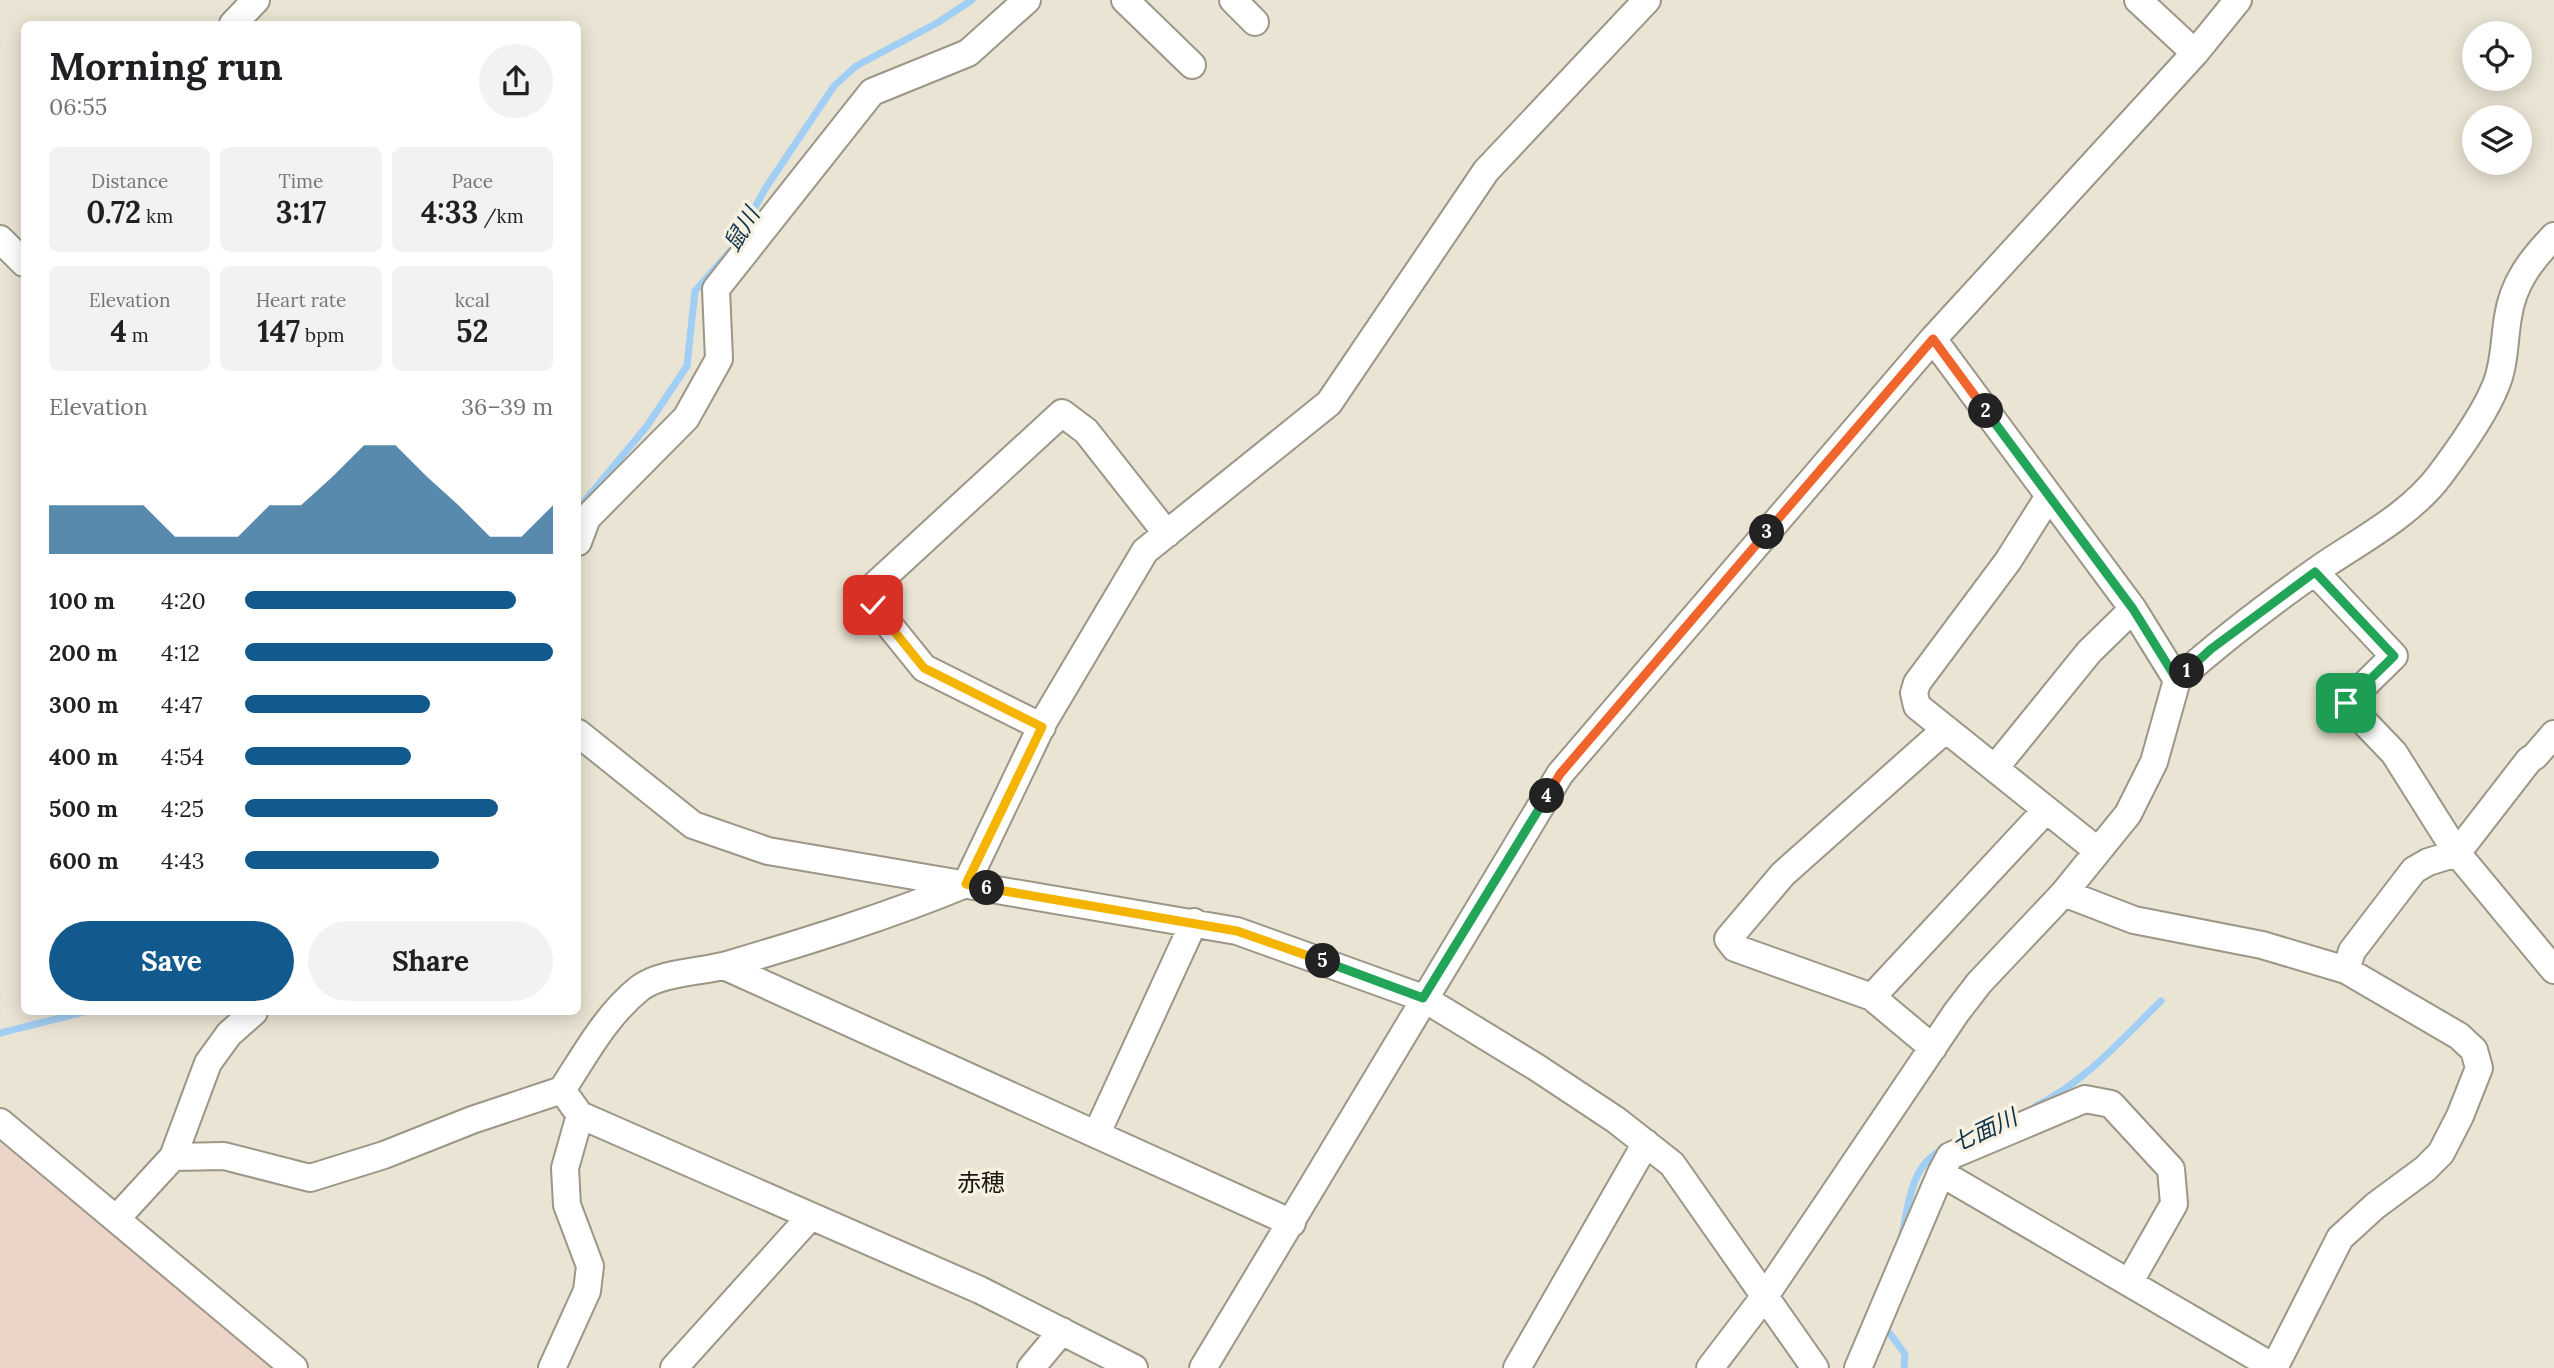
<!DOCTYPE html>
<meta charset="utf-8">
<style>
:root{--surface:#fff;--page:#f2f2f2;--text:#202124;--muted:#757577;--accent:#12598d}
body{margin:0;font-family:Lora,"Noto Sans JP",serif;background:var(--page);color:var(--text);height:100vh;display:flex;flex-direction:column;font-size:26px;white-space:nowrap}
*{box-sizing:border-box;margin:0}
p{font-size:23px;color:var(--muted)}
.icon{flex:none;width:38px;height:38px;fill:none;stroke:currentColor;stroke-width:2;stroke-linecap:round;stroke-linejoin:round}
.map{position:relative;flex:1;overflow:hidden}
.panel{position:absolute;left:21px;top:21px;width:560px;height:994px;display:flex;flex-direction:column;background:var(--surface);border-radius:10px;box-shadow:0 4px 18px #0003}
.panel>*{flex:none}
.buttons{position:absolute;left:2462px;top:21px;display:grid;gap:14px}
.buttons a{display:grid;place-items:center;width:70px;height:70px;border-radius:50%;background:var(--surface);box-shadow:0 4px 18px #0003;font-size:35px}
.pin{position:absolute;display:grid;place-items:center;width:60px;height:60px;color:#fff;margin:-30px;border-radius:14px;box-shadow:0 4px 10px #0006}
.km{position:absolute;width:35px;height:35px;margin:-18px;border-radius:50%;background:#222;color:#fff;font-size:19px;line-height:35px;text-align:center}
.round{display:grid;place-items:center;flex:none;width:74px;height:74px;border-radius:37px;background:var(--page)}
.head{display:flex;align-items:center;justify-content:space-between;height:119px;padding:0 28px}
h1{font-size:38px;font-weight:800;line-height:52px}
.metrics{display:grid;grid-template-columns:repeat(3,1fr);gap:10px;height:119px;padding:7px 28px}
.metrics div{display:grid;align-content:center;border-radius:10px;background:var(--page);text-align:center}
.metrics b{font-size:30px;font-weight:800}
.metrics small{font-size:19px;font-weight:400}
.metrics p{font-size:19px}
.chart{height:196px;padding:14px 28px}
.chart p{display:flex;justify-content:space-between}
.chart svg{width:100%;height:126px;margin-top:7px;fill:var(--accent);opacity:.7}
.button{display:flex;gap:14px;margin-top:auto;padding:14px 28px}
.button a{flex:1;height:80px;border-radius:42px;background:var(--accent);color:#fff;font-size:28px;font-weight:800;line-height:80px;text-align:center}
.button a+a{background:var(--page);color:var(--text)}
ul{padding:0 28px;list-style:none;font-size:23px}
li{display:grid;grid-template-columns:112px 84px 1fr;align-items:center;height:52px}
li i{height:18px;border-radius:9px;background:var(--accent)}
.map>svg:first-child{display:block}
.education{fill:#ebd5c8}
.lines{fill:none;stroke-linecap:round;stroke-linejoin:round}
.stream{stroke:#a1cef4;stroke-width:7}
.minor-casing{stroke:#9b9686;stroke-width:30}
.minor{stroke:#fff;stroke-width:26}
.split-1-casing{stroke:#fff;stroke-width:14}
.split-2-casing{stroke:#fff;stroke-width:14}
.split-3-casing{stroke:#fff;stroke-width:14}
.split-4-casing{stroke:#fff;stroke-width:14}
.split-5-casing{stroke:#fff;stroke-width:14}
.split-6-casing{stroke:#fff;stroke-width:14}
.split-7-casing{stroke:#fff;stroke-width:14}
.split-1{stroke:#22a559;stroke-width:9}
.split-2{stroke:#22a559;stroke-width:9}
.split-3{stroke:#f0652b;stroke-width:9}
.split-4{stroke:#f0652b;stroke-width:9}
.split-5{stroke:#22a559;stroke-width:9}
.split-6{stroke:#f5b400;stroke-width:9}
.split-7{stroke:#f5b400;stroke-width:9}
.labels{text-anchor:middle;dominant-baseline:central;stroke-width:7;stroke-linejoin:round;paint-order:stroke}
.water-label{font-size:23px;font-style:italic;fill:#10334d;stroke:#f6f1e0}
.quarter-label{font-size:24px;fill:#1a1812;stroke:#f6f1e0}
</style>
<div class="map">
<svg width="2554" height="1368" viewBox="0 0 2554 1368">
<rect width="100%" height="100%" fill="#e9e4d3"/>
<path class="education" d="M 0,1130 L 284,1368 L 0,1368 Z"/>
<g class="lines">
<path class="stream" d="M 578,509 L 647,426 L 687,366 L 695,291 L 733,248 L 765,189 L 834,86 L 856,66 L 937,23 L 972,0
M 0,1033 L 84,1012
M 2036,1106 C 2085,1082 2122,1039 2161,1001
M 1902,1236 C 1908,1206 1911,1163 1943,1150
M 1885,1327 L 1905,1354 L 1904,1368"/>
<g class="minor-casing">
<path id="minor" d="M 1125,0 L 1192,65
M 1233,0 L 1255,22
M 2138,0 L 2195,53
M 233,24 L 256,0
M 0,239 L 24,263
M 2049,496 L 2008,561 L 1917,683 L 1914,693 L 1917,706 L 2098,851
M 578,542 L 587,518 L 686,418 L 719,359 L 716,289 L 872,92 L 968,53 L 1027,0
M 2315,572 L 2394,656 L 2346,703 L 2394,753 L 2457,853 L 2554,970
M 2177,680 C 2223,639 2273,601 2323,566 C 2363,539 2411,514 2440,475 C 2458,451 2485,413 2496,385 C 2505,363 2504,340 2508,317 C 2513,283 2531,260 2554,236
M 1042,727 L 924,668 L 873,605 L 875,585 L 1062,413 L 1086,431 L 1167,534
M 1946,729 L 1783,874 L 1728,939 L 1735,948 L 1872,997 L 2046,810
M 578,733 L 693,825 L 768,851 L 1237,931 L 1423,998 L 1536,1067 L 1616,1120 L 1672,1164 L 1815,1368
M 1995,768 L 2089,652 L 2133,609
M 2064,893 L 2134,920 L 2262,945 L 2346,970 L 2459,1036 L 2474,1050 L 2479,1068 L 2460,1116 L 2441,1153 L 2425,1169 L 2375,1206 L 2340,1238 L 2274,1368
M 724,966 L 1292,1223
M 2346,970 L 2352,951 L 2414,870 L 2428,862 L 2457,853 L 2529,760 L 2535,756 L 2554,734
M 1872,997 L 1933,1048
M 0,1122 L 294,1368
M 1097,1133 L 1194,922
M 173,1157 L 224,1156 L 310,1178 L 384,1155 L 472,1120 L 562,1090
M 1941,1173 L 1950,1156 L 2085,1099 L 2111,1104 L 2171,1169 L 2174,1204 L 2129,1283
M 116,1219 L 173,1157 L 208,1063 L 229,1034 L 254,1012
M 552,1368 L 587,1291 L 590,1266 L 567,1205 L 565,1168 L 580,1115
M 674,1368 L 810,1217
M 1031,1368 L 1062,1331
M 1134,1368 L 980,1290 L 580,1115 L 562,1090 C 585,1055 606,1015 640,988 C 661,972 702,972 727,965 C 808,941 889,916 966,884 L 1044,721 L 1145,551 L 1329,403 L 1486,171 L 1647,0
M 1203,1368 L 1560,774 L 1933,339 L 2195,53 L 2238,0
M 1517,1368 L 1646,1143
M 1710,1368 L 1765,1296 L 1956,1013 L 1979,983 L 2064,893 L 2128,814 L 2154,762 L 2177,680 L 2133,609 L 1933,339
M 1858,1368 L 1941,1173 L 2275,1368"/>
</g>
<use href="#minor" class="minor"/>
</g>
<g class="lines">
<g class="split-1-casing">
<path id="split-1" d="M 2187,671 L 2211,649 L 2315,572 L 2394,656 L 2346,703"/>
</g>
<g class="split-2-casing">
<path id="split-2" d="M 1986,411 L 2133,609 L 2177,680 L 2187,671"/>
</g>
<g class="split-3-casing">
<path id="split-3" d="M 1767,532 L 1933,339 L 1986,411"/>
</g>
<g class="split-4-casing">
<path id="split-4" d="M 1547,796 L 1560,774 L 1767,532"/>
</g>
<g class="split-5-casing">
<path id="split-5" d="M 1323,961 L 1423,998 L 1547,796"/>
</g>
<g class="split-6-casing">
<path id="split-6" d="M 987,888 L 1237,931 L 1323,961"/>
</g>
<g class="split-7-casing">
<path id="split-7" d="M 873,605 L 924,668 L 1042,727 L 966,884 L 987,888"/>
</g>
<use href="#split-1" class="split-1"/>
<use href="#split-2" class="split-2"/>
<use href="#split-3" class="split-3"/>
<use href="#split-4" class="split-4"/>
<use href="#split-5" class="split-5"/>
<use href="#split-6" class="split-6"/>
<use href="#split-7" class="split-7"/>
</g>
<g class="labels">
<g class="water-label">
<text transform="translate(741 229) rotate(-59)">鼠川</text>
<text transform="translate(1984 1130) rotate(-25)">七面川</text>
</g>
<g class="quarter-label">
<text x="981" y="1182">赤穂</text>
</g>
</g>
</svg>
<div class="buttons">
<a><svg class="icon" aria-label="locate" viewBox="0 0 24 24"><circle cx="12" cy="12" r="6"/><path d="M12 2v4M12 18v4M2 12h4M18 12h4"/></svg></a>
<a><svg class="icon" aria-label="layers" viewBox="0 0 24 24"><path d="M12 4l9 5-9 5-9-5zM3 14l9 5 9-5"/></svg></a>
</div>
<div class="pin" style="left:2346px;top:703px;background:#1e9e55"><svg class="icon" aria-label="arrive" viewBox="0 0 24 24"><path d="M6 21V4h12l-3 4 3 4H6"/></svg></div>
<div class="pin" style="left:873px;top:605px;background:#d93025"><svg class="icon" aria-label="check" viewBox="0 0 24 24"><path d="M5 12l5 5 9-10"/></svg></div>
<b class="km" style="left:2187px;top:671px">1</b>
<b class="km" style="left:1986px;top:411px">2</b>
<b class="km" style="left:1767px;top:532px">3</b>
<b class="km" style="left:1547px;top:796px">4</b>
<b class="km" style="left:1323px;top:961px">5</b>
<b class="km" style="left:987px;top:888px">6</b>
<section class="panel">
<div class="head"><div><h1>Morning run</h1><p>06:55</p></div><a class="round"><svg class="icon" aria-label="share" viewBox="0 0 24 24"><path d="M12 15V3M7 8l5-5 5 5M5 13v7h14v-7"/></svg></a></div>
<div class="metrics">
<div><p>Distance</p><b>0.72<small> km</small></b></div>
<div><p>Time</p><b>3:17</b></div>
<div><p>Pace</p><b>4:33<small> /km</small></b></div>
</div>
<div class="metrics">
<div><p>Elevation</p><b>4<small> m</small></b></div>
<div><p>Heart rate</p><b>147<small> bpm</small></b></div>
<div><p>kcal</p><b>52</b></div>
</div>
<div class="chart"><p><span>Elevation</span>36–39 m</p>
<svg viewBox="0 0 160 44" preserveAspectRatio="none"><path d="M0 44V27L10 27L20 27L30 27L40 38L50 38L60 38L70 27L80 27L90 17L100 6L110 6L120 17L130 27L140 38L150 38L160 27V44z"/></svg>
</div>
<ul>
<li><b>100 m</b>4:20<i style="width:88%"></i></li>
<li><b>200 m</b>4:12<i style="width:100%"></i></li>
<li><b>300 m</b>4:47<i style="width:60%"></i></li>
<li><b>400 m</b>4:54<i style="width:54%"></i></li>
<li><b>500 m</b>4:25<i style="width:82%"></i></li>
<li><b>600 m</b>4:43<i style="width:63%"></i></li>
</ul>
<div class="button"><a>Save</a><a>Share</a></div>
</section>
</div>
